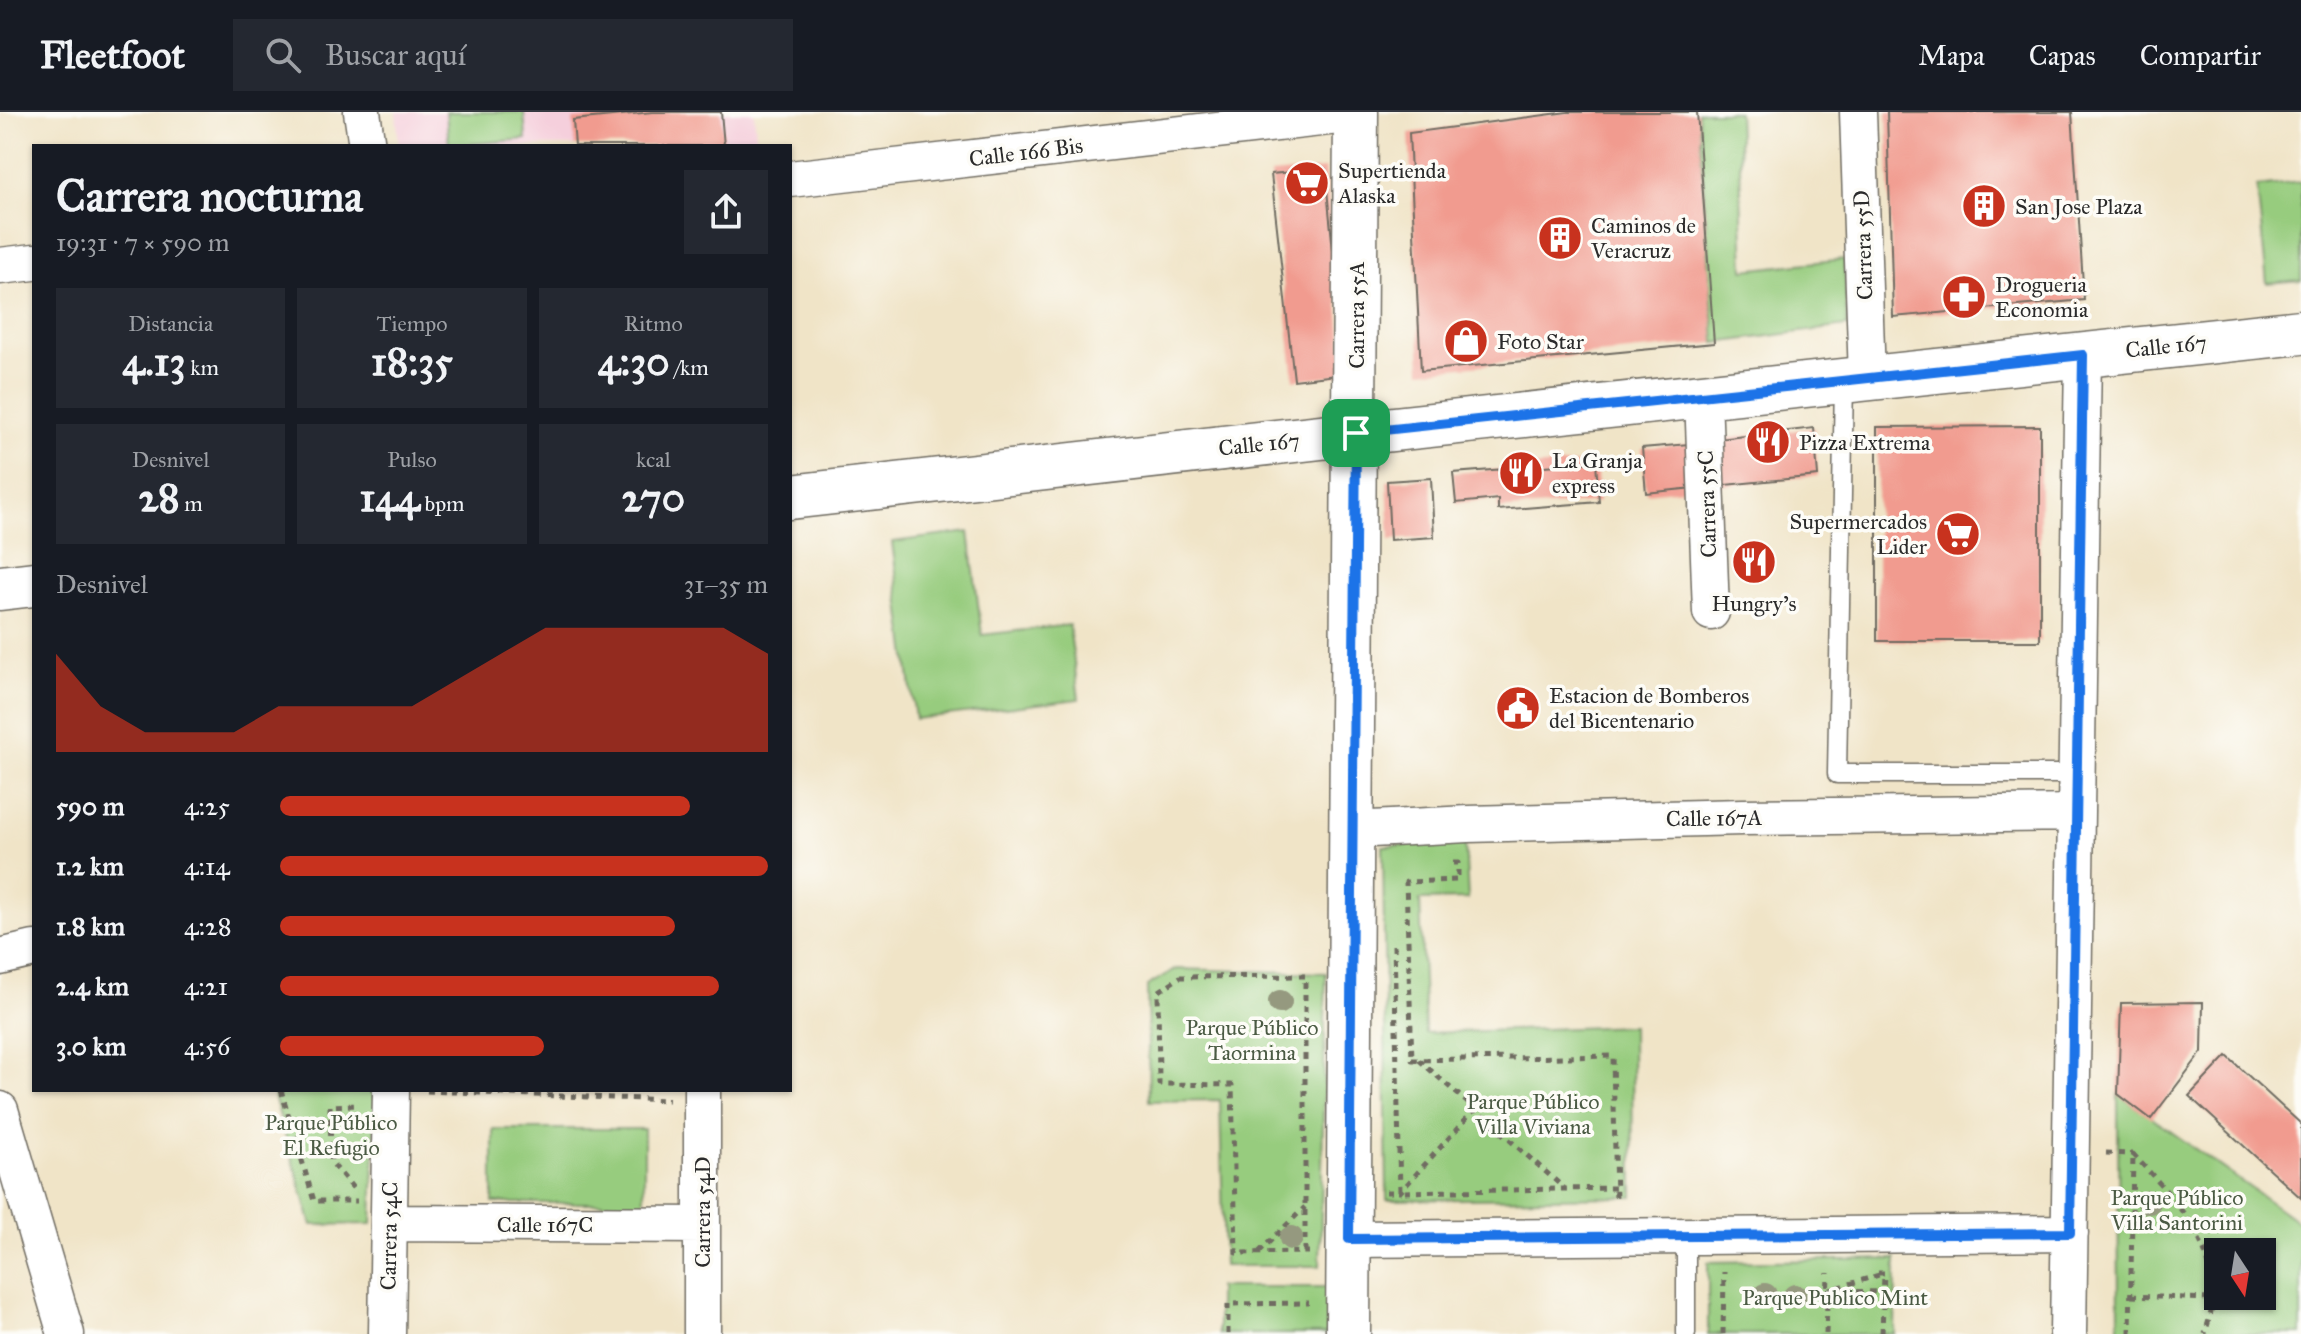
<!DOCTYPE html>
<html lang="es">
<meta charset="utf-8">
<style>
:root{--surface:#171b24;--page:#242831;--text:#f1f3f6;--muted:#9ea1a6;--line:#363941;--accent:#c8321e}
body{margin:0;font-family:"IM FELL Great Primer",serif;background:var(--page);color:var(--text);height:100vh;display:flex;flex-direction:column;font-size:30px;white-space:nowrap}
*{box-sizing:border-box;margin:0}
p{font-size:26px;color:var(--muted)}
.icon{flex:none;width:44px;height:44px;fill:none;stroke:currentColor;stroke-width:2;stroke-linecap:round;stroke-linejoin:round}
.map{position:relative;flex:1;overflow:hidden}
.details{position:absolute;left:32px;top:32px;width:760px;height:948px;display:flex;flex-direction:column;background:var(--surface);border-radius:0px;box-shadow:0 2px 6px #0004}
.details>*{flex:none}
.needle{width:52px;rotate:168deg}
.buttons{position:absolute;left:2204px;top:1126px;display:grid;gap:16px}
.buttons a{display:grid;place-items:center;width:72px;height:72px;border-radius:0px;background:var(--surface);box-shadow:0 2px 6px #0004;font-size:40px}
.pin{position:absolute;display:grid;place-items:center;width:68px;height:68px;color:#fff;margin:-34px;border-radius:16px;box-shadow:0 4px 12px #0006}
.round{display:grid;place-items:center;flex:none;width:84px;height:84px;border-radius:0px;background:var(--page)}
.head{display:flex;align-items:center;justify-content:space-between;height:136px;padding:0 24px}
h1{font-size:44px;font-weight:700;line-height:60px}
.metrics{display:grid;grid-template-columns:repeat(3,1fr);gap:12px;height:136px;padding:8px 24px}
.metrics div{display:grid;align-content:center;border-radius:0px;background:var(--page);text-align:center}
.metrics b{font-size:40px;font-weight:700}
.metrics small{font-size:22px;font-weight:400}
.metrics p{font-size:22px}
.chart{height:224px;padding:16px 24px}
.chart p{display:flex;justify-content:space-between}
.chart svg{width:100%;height:144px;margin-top:8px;fill:var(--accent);opacity:.7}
ul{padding:0 24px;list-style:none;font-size:26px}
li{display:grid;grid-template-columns:128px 96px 1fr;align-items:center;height:60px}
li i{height:20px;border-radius:10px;background:var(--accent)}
header{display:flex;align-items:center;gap:48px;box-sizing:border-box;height:112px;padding:0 40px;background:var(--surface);border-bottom:2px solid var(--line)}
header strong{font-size:38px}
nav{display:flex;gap:44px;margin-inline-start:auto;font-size:28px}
.search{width:560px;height:72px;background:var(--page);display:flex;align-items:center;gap:20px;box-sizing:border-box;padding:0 28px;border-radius:0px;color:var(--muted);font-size:30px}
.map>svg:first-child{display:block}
.built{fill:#f5cfdc}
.green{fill:#97cc7e;stroke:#617c54;stroke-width:2;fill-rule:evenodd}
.building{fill:#f19b8f}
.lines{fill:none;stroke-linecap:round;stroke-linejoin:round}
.lane-casing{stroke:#706c62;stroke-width:21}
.street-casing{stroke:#706c62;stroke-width:39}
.secondary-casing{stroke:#706c62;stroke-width:47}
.path{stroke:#706c62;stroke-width:5;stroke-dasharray:6 6;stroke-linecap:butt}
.lane{stroke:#fff;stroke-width:18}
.street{stroke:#fff;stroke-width:36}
.secondary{stroke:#fff;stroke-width:44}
.tree{fill:#95997f}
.route-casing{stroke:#fff;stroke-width:16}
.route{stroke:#1a73e8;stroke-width:10}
.labels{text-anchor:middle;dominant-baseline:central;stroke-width:7;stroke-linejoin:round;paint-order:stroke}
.street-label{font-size:22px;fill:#2b2b2b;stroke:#fdfcf7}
.poi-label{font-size:22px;fill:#2b2b2b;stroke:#fdfcf7;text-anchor:start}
.park-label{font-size:22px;fill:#4b5b44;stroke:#fdfcf7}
</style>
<header>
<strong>Fleetfoot</strong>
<div class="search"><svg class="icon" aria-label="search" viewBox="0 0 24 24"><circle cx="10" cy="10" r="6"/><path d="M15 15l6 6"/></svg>Buscar aquí</div>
<nav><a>Mapa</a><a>Capas</a><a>Compartir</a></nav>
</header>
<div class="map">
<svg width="2301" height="1222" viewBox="0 0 2301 1222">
<rect width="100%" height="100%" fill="#fdfcf7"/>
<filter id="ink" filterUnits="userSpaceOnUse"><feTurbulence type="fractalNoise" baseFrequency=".0125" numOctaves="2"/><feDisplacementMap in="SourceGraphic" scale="16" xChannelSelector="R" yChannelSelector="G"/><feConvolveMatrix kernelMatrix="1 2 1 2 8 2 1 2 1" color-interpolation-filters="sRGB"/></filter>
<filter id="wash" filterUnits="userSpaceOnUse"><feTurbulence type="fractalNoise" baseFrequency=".006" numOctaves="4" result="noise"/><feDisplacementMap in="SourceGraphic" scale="32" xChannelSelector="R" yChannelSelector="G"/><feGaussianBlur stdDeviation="1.8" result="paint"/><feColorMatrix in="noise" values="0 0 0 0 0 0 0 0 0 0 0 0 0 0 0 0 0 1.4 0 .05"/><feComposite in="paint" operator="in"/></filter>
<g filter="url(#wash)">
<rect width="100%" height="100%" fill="#f0e4c7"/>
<path class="built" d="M 396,0 L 754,0 L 757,34 L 399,34 Z"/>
<path class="green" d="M 446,0 L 524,0 L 526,27 L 449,34 Z
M 1698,0 L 1738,0 L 1744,158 L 1844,147 L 1847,214 L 1715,231 Z
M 2301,70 L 2301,168 L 2267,171 L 2257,75 Z
M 969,420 L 982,523 L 1069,513 L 1079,587 L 915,607 L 892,430 Z
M 1465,730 L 1468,787 L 1420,788 L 1425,921 L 1632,914 L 1633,1085 L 1387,1088 L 1383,734 Z
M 1176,857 L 1326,861 L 1320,1154 L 1224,1154 L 1220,988 L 1149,989 L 1147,874 Z
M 272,978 L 376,978 L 372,1112 L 312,1113 Z
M 2118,982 L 2301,1112 L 2301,1222 L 2119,1222 ZM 2218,1140 L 2262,1140 L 2262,1184 L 2218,1184 Z
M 493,1017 L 644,1017 L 644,1091 L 493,1091 Z
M 1896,1147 L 1895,1222 L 1708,1222 L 1708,1150 Z
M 1218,1175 L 1328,1175 L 1328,1222 L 1218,1222 Z"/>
<g id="blocks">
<path class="building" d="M 652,0 L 721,0 L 724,34 L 575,34 L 573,8 Z
M 1567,0 L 1697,0 L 1714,231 L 1421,259 L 1409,21 Z
M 1887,0 L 2072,0 L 2084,188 L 1893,205 Z
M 1325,57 L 1345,262 L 1294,268 L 1271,62 Z
M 2040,314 L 2040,529 L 1877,529 L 1877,315 Z
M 1814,316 L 1818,364 L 1715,374 L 1711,328 Z
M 1689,332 L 1693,376 L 1646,381 L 1642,336 Z
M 1596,350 L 1599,390 L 1498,398 L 1498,387 L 1456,391 L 1453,361 Z
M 1431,366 L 1434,425 L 1390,428 L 1387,369 Z
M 2203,890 L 2202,940 L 2151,1007 L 2118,982 L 2121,891 Z
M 2227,944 L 2301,1012 L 2301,1086 L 2189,984 Z"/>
</g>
</g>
<g filter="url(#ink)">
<use href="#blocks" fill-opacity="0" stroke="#706c62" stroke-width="2"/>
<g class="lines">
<g class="lane-casing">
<path id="lane" d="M 1844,269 L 1837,662 L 2077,662
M 1686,1222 L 1686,1123"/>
</g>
<g class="street-casing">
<path id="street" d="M 362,0 L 367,34
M 1858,0 L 1867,266
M 790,67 L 1356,2
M 0,154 L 34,150
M 1703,284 L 1711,500
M 1352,718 L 1468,712 L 1743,705 L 2076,701
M 0,845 L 34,837
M 702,978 L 702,1222
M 0,998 L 66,1222
M 389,1111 L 702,1113
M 1349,1127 L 2070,1121
M 387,1222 L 391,978
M 2068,1222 L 2083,243"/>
</g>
<g class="secondary-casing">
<path id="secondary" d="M 790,385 L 1356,321 L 2301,220
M 0,476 L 34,472
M 1348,1222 L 1356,0"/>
</g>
<path class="path" d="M 1453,751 L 1458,751 L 1458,768 L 1406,770 L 1412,948 L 1613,944 L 1616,1089
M 1394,833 L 1400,1080 L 1615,1076
M 1419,948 L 1564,1076
M 281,978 L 314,1089 L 357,1089
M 427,979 L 669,988
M 2106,1041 L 2133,1042
M 353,1076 L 331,1050 L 330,994 L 358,993
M 1386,1080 L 1400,1080 L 1475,997
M 1259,1140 L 1305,1095
M 1305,1140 L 1305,864 L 1180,865 L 1158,880 L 1159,972 L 1232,973 L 1236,1141 L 1309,1140
M 1878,1161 L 1884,1161 L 1882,1222
M 1827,1179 L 1882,1162
M 1833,1179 L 1884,1180
M 2131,1184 L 2213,1187
M 1228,1222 L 1228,1192 L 1309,1191
M 1723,1222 L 1724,1160
M 1826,1222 L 1828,1161
M 2130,1222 L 2133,1042 C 2171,1084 2213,1125 2213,1185 C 2213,1197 2208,1210 2205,1222"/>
<use href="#lane" class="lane"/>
<use href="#street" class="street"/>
<use href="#secondary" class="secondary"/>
</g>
<g class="tree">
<circle cx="1280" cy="890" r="12"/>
<circle cx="2149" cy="1090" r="12"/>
<circle cx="1291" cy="1126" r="12"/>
<circle cx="1765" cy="1183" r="12"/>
<circle cx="1795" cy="1184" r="12"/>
</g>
</g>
<g class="lines" filter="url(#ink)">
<g class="route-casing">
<path id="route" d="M 2083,243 L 2070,1121 L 1349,1127 L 1356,321 Z"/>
</g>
<use href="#route" class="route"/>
</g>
<defs>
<g id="supermarket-disc" transform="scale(2.3)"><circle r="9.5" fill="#c8321e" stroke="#fdfcf7"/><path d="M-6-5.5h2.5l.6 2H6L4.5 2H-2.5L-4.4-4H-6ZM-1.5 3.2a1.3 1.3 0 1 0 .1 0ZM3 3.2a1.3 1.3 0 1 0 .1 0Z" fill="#fff"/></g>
<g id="building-disc" transform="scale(2.3)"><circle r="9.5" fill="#c8321e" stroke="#fdfcf7"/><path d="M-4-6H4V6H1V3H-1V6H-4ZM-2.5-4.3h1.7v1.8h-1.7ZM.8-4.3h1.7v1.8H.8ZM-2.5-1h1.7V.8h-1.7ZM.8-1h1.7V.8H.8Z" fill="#fff"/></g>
<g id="pharmacy-disc" transform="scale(2.3)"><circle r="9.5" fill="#c8321e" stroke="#fdfcf7"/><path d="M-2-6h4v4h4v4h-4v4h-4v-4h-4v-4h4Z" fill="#fff"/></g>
<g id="shop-disc" transform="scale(2.3)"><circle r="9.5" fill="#c8321e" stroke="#fdfcf7"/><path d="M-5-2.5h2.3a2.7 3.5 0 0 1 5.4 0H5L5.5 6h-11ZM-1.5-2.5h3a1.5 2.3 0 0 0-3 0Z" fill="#fff"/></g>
<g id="restaurant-disc" transform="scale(2.3)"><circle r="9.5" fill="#c8321e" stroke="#fdfcf7"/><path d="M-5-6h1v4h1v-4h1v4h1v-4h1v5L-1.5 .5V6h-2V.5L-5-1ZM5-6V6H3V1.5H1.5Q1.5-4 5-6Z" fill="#fff"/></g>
<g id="civic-disc" transform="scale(2.3)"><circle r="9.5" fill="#c8321e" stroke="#fdfcf7"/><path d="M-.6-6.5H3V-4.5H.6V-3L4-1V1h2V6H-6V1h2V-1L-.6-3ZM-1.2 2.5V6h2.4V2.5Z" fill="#fff"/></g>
</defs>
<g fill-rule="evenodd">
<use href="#supermarket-disc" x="1307" y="71"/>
<use href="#building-disc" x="1984" y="94"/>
<use href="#building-disc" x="1560" y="126"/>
<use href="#pharmacy-disc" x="1964" y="185"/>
<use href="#shop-disc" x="1466" y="229"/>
<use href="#restaurant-disc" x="1768" y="330"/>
<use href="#restaurant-disc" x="1521" y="361"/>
<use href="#supermarket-disc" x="1958" y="422"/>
<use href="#restaurant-disc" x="1754" y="450"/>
<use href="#civic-disc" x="1518" y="596"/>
</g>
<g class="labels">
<g class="street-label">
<text transform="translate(1026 40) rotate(-7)">Calle 166 Bis</text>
<text transform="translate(1863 133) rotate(-92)">Carrera 55D</text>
<text transform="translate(1356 203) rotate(-90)">Carrera 55A</text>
<text transform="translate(2166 234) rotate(-6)">Calle 167</text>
<text transform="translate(1259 332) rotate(-6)">Calle 167</text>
<text transform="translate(1707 392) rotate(-92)">Carrera 55C</text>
<text transform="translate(1714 706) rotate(-1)">Calle 167A</text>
<text transform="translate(702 1100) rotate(-90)">Carrera 54D</text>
<text x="545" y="1112">Calle 167C</text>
<text transform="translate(389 1124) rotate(-89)">Carrera 54C</text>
</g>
<g class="poi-label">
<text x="1338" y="58">Supertienda<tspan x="1338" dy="25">Alaska</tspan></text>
<text x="2015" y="94">San Jose Plaza</text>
<text x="1591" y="113">Caminos de<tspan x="1591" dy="25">Veracruz</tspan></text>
<text x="1995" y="172">Drogueria<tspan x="1995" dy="25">Economia</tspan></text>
<text x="1497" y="229">Foto Star</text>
<text x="1799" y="330">Pizza Extrema</text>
<text x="1552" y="348">La Granja<tspan x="1552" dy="25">express</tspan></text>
<text x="1927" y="409" text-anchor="end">Supermercados<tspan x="1927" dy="25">Lider</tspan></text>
<text x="1754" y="491" text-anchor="middle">Hungry's</text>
<text x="1549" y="583">Estacion de Bomberos<tspan x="1549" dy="25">del Bicentenario</tspan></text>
</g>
<g class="park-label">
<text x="1252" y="915">Parque Público<tspan x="1252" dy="25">Taormina</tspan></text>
<text x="1533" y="989">Parque Público<tspan x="1533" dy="25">Villa Viviana</tspan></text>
<text x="331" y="1010">Parque Público<tspan x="331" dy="25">El Refugio</tspan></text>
<text x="2177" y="1085">Parque Público<tspan x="2177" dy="25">Villa Santorini</tspan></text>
<text x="1835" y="1185">Parque Publico Mint</text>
</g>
</g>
</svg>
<div class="buttons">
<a><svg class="needle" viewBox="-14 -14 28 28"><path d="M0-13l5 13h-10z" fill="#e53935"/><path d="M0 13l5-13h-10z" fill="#9ea1a6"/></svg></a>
</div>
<div class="pin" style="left:1356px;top:321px;background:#1e9e55"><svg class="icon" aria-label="arrive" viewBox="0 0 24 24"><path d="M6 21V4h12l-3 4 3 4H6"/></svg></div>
<section class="details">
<div class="head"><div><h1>Carrera nocturna</h1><p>19:31 · 7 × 590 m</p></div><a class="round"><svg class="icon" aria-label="share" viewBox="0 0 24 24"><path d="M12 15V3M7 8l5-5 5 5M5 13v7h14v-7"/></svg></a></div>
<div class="metrics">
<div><p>Distancia</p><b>4.13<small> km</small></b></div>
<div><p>Tiempo</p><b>18:35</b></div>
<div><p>Ritmo</p><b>4:30<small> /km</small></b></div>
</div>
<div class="metrics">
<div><p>Desnivel</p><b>28<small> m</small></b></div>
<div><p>Pulso</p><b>144<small> bpm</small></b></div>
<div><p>kcal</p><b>270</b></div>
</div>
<div class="chart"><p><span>Desnivel</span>31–35 m</p>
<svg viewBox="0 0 160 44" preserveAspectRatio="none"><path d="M0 44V14L10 30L20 38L30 38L40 38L50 30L60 30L70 30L80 30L90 22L100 14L110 6L120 6L130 6L140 6L150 6L160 14V44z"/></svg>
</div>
<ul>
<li><b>590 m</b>4:25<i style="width:84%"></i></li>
<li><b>1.2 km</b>4:14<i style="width:100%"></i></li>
<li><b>1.8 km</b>4:28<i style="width:81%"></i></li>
<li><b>2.4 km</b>4:21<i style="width:90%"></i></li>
<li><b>3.0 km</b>4:56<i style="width:54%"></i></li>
</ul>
</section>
</div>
